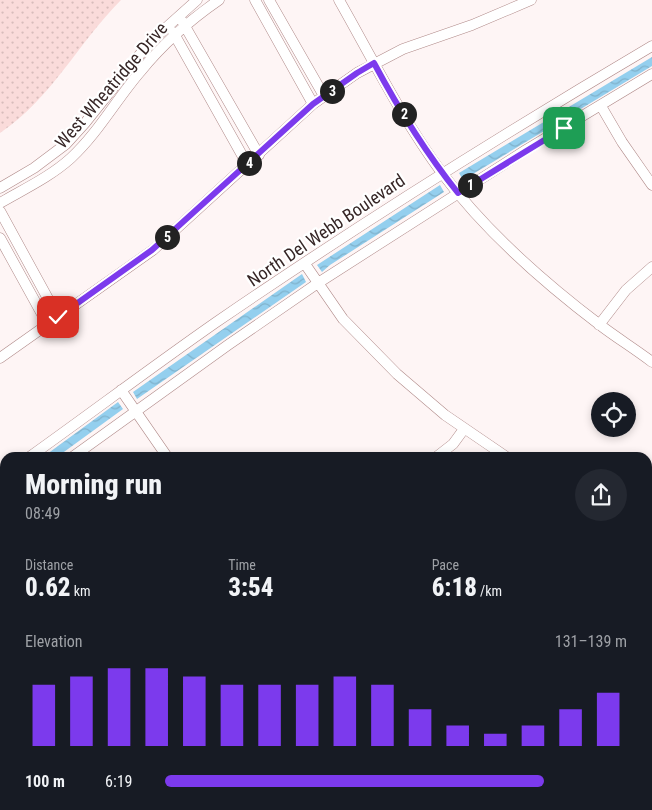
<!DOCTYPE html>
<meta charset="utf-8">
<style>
:root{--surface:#171b24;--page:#242831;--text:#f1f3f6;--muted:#9ea1a6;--accent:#7c3aed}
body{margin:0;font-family:"Roboto Condensed",sans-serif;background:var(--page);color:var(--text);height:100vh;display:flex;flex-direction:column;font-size:19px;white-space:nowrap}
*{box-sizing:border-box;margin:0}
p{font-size:16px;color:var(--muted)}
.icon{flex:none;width:28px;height:28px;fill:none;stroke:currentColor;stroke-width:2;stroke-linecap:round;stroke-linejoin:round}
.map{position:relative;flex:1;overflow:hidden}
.side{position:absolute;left:0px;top:452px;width:652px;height:358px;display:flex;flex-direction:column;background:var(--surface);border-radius:15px 15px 0 0;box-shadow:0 2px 8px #0003}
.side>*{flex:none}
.tools{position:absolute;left:591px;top:392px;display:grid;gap:10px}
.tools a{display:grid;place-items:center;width:45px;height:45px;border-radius:50%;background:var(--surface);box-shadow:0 2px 8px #0003;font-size:25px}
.pin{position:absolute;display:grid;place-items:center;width:42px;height:42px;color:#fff;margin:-21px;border-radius:10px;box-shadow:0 2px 8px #0006}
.km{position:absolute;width:25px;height:25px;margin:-12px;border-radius:50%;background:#222;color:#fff;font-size:14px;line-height:25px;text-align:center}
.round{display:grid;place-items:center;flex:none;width:52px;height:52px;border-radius:26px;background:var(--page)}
.head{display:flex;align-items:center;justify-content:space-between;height:85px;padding:0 25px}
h1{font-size:28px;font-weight:800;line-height:38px}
.metrics{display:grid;grid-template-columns:repeat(3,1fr);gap:8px;height:85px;padding:5px 25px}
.metrics div{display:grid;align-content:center}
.metrics b{font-size:25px;font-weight:800}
.metrics small{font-size:14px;font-weight:400}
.metrics p{font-size:14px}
.chart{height:140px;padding:10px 25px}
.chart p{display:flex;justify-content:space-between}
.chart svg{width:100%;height:90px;margin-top:5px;stroke:var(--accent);stroke-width:6}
ul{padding:0 25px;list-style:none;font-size:16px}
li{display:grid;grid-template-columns:80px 60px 1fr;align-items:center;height:38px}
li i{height:12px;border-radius:6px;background:var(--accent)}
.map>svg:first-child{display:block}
.green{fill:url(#green-dots)}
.water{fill:url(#water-waves)}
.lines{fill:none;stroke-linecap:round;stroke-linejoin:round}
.minor-casing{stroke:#b08a89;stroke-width:11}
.minor{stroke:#fff;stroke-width:10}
.route-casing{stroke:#fff;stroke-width:10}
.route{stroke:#7c3aed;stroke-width:6}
.labels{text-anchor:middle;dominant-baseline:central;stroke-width:4.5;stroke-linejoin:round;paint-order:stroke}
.street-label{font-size:18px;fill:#362626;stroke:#fff}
</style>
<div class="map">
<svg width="652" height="810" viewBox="0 0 652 810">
<defs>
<pattern id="green-dots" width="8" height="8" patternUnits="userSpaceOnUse" patternTransform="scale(1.25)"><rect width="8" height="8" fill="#fadbda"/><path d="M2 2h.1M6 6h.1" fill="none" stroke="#d7bcbb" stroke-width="1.8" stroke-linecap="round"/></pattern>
<pattern id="water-waves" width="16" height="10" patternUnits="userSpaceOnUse" patternTransform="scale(1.25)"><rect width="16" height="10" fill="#94cfee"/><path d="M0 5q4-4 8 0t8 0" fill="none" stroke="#80b2cc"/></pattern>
</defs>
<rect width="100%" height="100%" fill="#fef5f5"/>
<path class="green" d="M 0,0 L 121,0 C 78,43 52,98 0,133 Z"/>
<path class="water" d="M 652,57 L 652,66 L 463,180 L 459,173 Z
M 440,185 L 444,192 L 330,265 L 322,272 L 317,265 Z
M 302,274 L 306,282 L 137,399 L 133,392 Z
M 118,402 L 123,409 L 57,457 L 43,457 Z"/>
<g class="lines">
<g class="minor-casing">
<path id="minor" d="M 255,0 L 313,104
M 269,0 L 324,96
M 339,0 C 372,58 402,119 442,173 C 485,231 542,281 600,325 C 617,338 635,349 652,362
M 182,21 L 259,155
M 173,32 L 247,164
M 601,106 L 622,142 L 652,185
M 0,188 L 34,168 L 66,144 L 85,123 L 149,43 L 197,0
M 0,203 C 24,189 50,177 71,158 C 98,133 116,100 140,72 C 162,45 190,20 219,0
M 0,211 L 58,317
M 0,238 L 48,325
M 305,264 L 343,319 L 397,374 L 445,415 L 508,458
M 599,325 L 626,290 L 652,267
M 0,358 L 153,250 L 313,104 L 357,73 L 403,49 L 472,25 L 531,0
M 121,390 L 168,458
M 28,458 C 91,413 152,367 215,323 C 358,225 503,134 652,46
M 71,458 L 228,345 L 318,283 L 526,150 L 652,74
M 435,458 L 453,444 L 464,429
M 0,477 L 5,474
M 0,510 L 5,517
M 648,535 L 652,532
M 648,609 L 652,617
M 120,805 L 122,810
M 289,805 L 290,810"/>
</g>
<use href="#minor" class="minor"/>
</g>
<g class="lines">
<g class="route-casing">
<path id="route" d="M 58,317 L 152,250 L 313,104 L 357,73 L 374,63 C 398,108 426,153 458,193 L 564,128"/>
</g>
<use href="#route" class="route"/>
</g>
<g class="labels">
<g class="street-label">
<text transform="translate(111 85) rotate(-49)">West Wheatridge Drive</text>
<text transform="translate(326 230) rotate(-34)">North Del Webb Boulevard</text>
</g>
</g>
</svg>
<div class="tools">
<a><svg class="icon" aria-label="locate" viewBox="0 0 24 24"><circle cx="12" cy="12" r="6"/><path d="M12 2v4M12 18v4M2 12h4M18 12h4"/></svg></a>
</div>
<div class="pin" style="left:564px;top:128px;background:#1e9e55"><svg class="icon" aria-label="arrive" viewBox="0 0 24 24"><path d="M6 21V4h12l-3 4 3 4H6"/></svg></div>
<div class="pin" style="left:58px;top:317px;background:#d93025"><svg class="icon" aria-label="check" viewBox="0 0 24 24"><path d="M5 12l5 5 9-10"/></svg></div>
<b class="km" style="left:470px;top:185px">1</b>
<b class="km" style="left:404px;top:114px">2</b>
<b class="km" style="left:332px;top:91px">3</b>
<b class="km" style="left:249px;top:163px">4</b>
<b class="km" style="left:167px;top:237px">5</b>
<section class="side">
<div class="head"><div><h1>Morning run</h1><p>08:49</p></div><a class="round"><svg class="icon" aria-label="share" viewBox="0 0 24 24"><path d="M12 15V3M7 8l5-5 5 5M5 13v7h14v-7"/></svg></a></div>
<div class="metrics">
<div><p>Distance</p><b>0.62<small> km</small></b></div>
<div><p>Time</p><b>3:54</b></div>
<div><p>Pace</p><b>6:18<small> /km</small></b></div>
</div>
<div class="chart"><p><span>Elevation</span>131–139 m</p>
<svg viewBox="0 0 160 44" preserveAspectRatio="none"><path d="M5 44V14M15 44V10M25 44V6M35 44V6M45 44V10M55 44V14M65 44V14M75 44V14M85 44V10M95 44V14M105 44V26M115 44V34M125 44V38M135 44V34M145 44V26M155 44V18"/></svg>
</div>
<ul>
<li><b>100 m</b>6:19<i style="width:82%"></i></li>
</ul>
</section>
</div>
